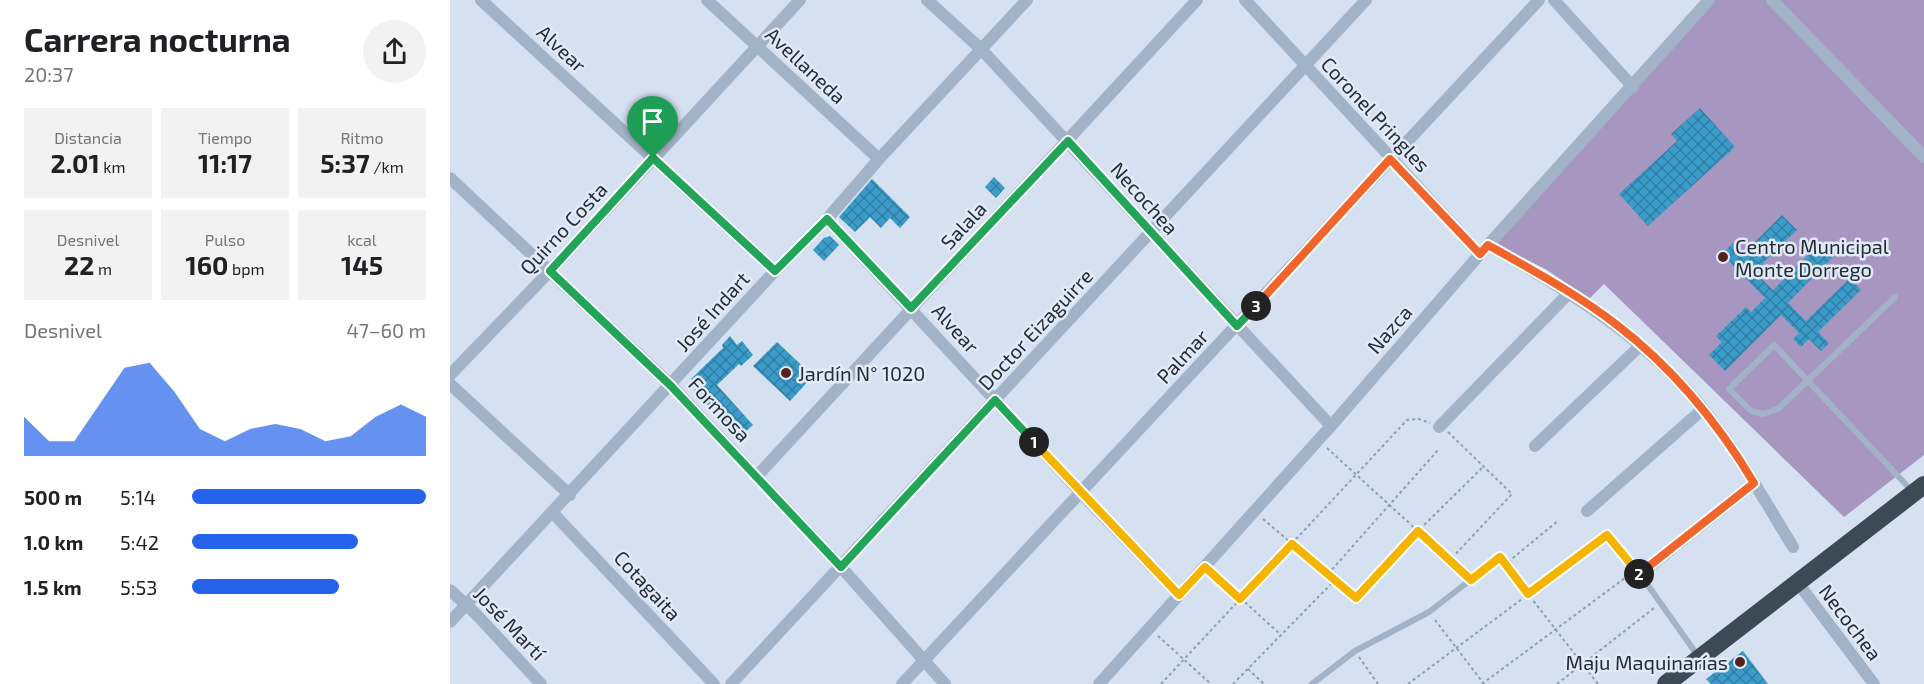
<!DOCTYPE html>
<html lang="es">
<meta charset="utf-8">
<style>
:root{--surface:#fff;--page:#f2f2f2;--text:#202124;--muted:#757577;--accent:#2563eb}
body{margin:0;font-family:"Exo 2",sans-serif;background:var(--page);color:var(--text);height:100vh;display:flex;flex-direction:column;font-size:22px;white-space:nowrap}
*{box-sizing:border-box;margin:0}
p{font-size:20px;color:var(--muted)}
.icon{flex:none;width:33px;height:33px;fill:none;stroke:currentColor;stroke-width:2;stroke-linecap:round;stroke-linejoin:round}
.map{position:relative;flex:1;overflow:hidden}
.side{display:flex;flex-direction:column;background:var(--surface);width:450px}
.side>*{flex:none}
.pin{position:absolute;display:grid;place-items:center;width:51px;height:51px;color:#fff;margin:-62px -26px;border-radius:50% 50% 50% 0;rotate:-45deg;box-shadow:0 0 6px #0007}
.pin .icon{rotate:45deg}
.km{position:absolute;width:30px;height:30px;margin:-15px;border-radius:50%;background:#222;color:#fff;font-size:16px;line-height:30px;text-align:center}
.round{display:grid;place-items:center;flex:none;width:63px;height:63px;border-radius:32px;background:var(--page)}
.headline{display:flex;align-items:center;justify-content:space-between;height:102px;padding:0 24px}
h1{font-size:33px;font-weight:700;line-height:45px}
.stats{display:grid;grid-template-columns:repeat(3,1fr);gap:9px;height:102px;padding:6px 24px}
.stats div{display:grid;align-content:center;border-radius:0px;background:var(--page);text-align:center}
.stats b{font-size:26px;font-weight:700}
.stats small{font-size:16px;font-weight:400}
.stats p{font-size:16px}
.chart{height:168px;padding:12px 24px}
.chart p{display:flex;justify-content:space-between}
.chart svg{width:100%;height:108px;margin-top:6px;fill:var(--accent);opacity:.7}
ul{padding:0 24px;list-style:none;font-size:20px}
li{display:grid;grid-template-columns:96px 72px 1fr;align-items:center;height:45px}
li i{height:15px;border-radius:8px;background:var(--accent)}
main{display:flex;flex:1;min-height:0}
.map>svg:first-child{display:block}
.grass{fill:#a796bf}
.building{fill:url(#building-cross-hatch)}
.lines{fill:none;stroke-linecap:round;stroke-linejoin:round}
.path{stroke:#8c9fb4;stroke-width:2;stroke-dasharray:3 3;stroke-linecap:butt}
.lane{stroke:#a2b3c8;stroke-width:6}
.street{stroke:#a2b3c8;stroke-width:12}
.highway{stroke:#3b4a54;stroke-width:18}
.split-1-casing{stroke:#fff;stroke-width:12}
.split-2-casing{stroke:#fff;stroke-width:12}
.split-3-casing{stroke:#fff;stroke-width:12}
.split-4-casing{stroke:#fff;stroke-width:12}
.split-1{stroke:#22a559;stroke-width:8}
.split-2{stroke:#f5b400;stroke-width:8}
.split-3{stroke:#f0652b;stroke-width:8}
.split-4{stroke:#22a559;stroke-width:8}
.poi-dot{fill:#54221a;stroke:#e1eaf9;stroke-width:2}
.labels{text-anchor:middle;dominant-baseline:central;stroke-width:5;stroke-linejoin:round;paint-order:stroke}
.street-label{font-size:20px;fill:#242d33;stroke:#e1eaf9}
.poi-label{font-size:20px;fill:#242d33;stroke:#e1eaf9;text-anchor:start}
</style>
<main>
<section class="side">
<div class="headline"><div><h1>Carrera nocturna</h1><p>20:37</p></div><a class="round"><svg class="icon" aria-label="share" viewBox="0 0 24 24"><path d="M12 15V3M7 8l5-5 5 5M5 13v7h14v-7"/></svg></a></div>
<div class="stats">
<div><p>Distancia</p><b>2.01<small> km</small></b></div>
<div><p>Tiempo</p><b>11:17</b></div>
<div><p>Ritmo</p><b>5:37<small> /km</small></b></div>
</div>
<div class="stats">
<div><p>Desnivel</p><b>22<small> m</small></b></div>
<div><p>Pulso</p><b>160<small> bpm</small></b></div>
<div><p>kcal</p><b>145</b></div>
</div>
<div class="chart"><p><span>Desnivel</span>47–60 m</p>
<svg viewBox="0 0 160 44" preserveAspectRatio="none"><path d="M0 44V28L10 38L20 38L30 23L40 8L50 6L60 18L70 33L80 38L90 33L100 31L110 33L120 38L130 36L140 28L150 23L160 28V44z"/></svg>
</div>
<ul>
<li><b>500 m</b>5:14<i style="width:100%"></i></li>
<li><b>1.0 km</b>5:42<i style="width:71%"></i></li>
<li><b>1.5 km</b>5:53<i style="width:63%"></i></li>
</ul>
</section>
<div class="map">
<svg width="1474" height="684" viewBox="0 0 1474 684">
<defs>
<pattern id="building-cross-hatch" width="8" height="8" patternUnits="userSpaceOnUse" patternTransform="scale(1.5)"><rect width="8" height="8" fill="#3b9bc9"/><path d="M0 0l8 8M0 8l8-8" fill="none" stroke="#317fa4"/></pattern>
</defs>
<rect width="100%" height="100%" fill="#d5e0f1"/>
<path class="grass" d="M 1264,0 L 1474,0 L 1474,455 L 1394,517 L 1154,284 L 1139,299 L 1097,270 L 1046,244 Z"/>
<path class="building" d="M 1250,108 L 1285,147 L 1198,226 L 1169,194 L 1227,141 L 1221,134 Z
M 544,177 L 555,188 L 546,198 L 535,187 Z
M 422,179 L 460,217 L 450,228 L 440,218 L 431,228 L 420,217 L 405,232 L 389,217 Z
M 1332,215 L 1347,230 L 1304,272 L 1323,290 L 1369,244 L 1383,257 L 1338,303 L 1356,321 L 1400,278 L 1411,290 L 1368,332 L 1379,343 L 1371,351 L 1359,339 L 1351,347 L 1343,339 L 1349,333 L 1331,315 L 1275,371 L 1259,355 L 1272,342 L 1266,336 L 1296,307 L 1301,312 L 1315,298 L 1272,254 L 1283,243 L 1294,253 Z
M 380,236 L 389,245 L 374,261 L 363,250 L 374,238 Z
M 280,336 L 287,345 L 292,341 L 303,355 L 291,366 L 289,364 L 267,385 L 303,425 L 288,438 L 244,391 L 248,387 L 241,379 L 273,348 L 272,345 Z
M 327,342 L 363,376 L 340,401 L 303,366 Z
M 1293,651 L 1318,684 L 1261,684 L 1256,679 Z"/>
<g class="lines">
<path class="path" d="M 998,432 L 1062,494 L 1000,560
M 877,448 L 1015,574
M 813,519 L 906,598 L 968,531 L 1034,466
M 1058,562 L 1109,520
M 1054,563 L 1148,684
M 764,574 L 831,635
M 878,574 L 989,449
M 985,620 L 1034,684
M 708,636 L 761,684
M 909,657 L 928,684
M 798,669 L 814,684
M 711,684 L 957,420 L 969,419 L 980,423
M 783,684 L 884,581
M 958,684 L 1151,540
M 1032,684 L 1179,575
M 1107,684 L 1204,608"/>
<path class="lane" d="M 1445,297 L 1328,409 L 1313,414 L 1301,411 L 1279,389 L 1324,345 L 1463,492
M 1157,535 L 1190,574 L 1248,656
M 862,684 L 905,651 L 979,612 L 1050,557"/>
<path class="street" d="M 31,0 L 325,271
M 257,0 L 429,159
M 477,0 L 531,49 L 881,426
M 795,0 L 1030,254
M 1104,0 L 1183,87
M 1322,0 L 1474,157
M 0,178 L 221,385 L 391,567 L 495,684
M 377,219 L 631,493 L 729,595
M 1038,245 C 1118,290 1196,338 1254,410 C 1288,453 1315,501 1343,547
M 0,375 L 100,271 L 350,0
M 0,384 L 120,495
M 989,427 L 1119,293
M 1085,446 L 1191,345
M 307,476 L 747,0
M 1137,511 L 1253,409
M 103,513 L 264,684
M 1190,574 L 1304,483
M 1348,583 L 1424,684
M 0,590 L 26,614 L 91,684
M 0,622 L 325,271 L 377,219 L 429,159 L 577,0
M 281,684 L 916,0
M 452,684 L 1089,0
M 649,684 L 881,426 L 1030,254 L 1259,0"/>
<path class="highway" d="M 1216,684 L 1474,485"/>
</g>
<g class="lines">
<g class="split-1-casing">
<path id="split-1" d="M 203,158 L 100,271 L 221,386 L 391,567 L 545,400 L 584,442"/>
</g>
<g class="split-2-casing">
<path id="split-2" d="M 584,442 L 729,595 L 755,567 L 790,599 L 842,544 L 906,598 L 968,531 L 1021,580 L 1050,557 L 1078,594 L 1157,535 L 1189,574"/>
</g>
<g class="split-3-casing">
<path id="split-3" d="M 806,306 L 940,159 L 1030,254 L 1038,245 C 1082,270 1127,294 1167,325 C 1223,368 1268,423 1304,483 L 1189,574"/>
</g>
<g class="split-4-casing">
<path id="split-4" d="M 203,158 L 325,271 L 377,219 L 461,308 L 618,141 L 787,326 L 806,306"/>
</g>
<use href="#split-1" class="split-1"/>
<use href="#split-2" class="split-2"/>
<use href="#split-3" class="split-3"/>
<use href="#split-4" class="split-4"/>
</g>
<g class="poi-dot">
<circle cx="1273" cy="257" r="6"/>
<circle cx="336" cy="373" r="6"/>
<circle cx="1290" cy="662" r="6"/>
</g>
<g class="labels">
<g class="street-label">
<text transform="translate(112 48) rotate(43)">Alvear</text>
<text transform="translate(356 65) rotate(43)">Avellaneda</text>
<text transform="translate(926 114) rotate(47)">Coronel Pringles</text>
<text transform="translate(695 198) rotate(48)">Necochea</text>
<text transform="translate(513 225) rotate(-47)">Salala</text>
<text transform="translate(113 228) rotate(-47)">Quirno Costa</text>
<text transform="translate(262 311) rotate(-48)">José Indart</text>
<text transform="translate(506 328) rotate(48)">Alvear</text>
<text transform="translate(585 329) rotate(-47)">Doctor Eizaguirre</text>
<text transform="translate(939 329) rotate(-49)">Nazca</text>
<text transform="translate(732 356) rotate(-47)">Palmar</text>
<text transform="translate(270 409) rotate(47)">Formosa</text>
<text transform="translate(198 585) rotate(47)">Cotagaita</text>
<text transform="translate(1401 622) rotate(53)">Necochea</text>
<text transform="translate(60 623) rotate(46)">José Martí</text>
</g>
<g class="poi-label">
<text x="1285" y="246">Centro Municipal<tspan x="1285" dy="23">Monte Dorrego</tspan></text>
<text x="348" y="373">Jardín N° 1020</text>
<text x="1278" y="662" text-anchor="end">Maju Maquinarías</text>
</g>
</g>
</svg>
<div class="pin" style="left:203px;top:158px;background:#1e9e55"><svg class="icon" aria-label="arrive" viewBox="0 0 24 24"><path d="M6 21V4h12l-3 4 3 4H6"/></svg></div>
<b class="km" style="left:584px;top:442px">1</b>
<b class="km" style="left:1189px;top:574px">2</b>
<b class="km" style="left:806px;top:306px">3</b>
</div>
</main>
